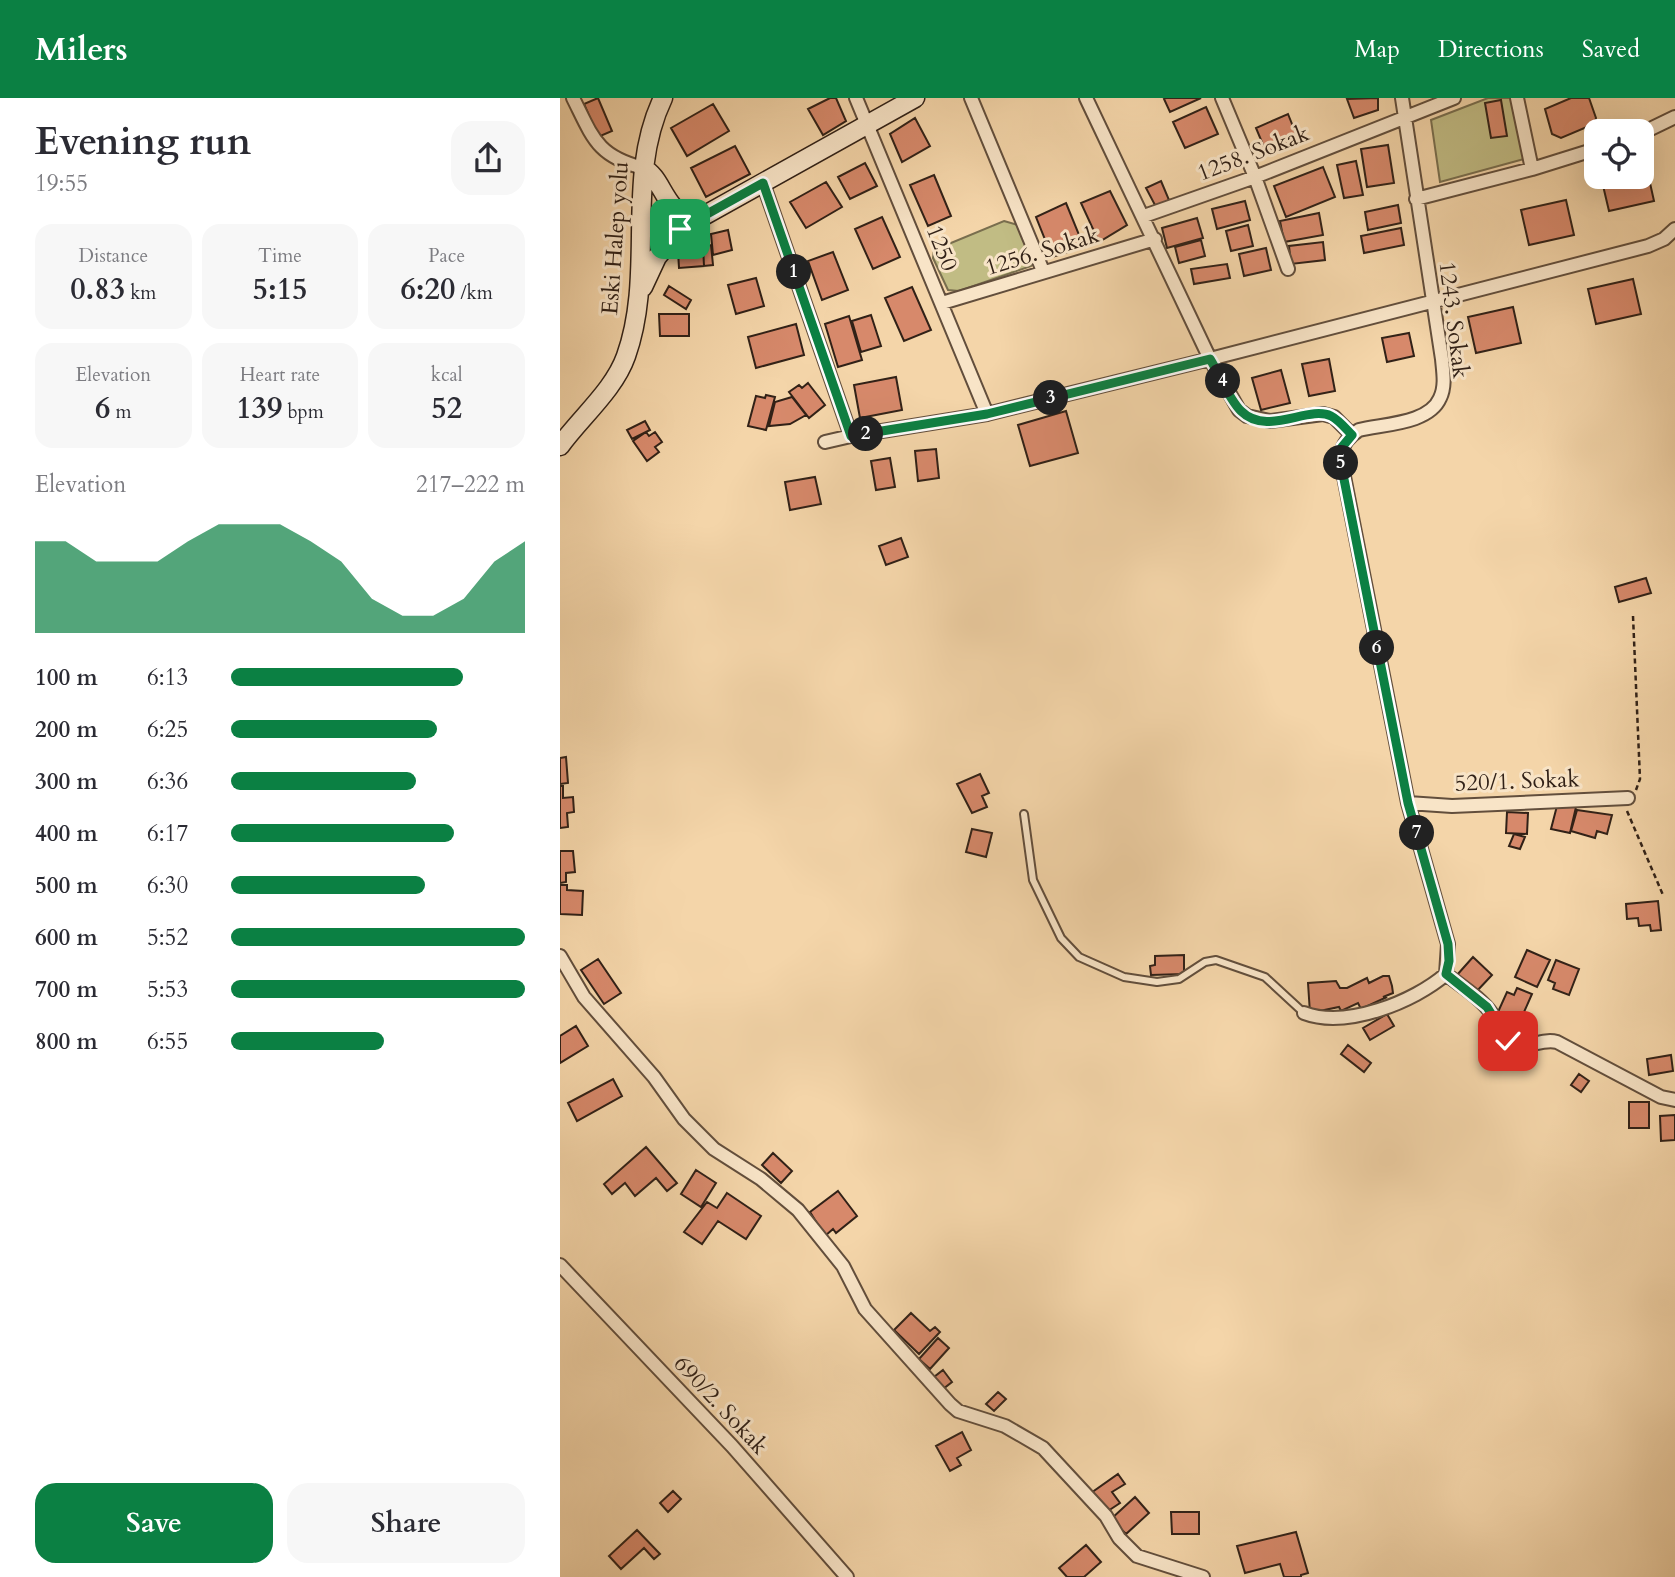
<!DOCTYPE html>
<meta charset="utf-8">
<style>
:root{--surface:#fff;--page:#f7f7f7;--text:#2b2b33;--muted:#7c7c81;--accent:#0b8043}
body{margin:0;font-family:Cardo,serif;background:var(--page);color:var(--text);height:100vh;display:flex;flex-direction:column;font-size:26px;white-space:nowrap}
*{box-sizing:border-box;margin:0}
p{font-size:23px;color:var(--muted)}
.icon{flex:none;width:38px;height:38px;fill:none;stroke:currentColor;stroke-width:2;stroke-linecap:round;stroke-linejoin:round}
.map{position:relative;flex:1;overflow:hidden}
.details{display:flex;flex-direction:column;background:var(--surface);width:560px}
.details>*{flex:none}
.buttons{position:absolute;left:1024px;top:21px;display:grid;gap:14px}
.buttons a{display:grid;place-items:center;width:70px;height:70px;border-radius:14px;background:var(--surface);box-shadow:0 7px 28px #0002;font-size:35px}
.pin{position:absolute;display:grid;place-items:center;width:60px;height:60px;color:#fff;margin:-30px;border-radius:14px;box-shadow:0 4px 10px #0006}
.km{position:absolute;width:35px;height:35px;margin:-18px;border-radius:50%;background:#222;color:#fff;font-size:19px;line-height:35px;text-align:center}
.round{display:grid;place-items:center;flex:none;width:74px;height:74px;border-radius:21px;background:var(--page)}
.summary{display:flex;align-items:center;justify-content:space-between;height:119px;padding:0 35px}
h1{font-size:38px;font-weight:800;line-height:52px}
.figures{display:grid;grid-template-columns:repeat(3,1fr);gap:10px;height:119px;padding:7px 35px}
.figures div{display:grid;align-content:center;border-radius:18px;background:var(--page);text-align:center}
.figures b{font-size:30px;font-weight:800}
.figures small{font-size:19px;font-weight:400}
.figures p{font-size:19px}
.chart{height:196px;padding:14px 35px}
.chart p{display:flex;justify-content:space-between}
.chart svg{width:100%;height:126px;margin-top:7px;fill:var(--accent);opacity:.7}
.primary-button{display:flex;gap:14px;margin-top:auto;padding:14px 35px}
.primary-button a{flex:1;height:80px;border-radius:21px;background:var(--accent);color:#fff;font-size:28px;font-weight:800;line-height:80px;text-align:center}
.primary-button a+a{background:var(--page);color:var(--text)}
ul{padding:0 35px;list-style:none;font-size:23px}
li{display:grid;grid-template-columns:112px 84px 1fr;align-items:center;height:52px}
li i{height:18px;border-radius:9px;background:var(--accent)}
header{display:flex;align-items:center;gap:42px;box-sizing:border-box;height:98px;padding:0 35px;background:var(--accent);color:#fff}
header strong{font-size:33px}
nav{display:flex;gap:38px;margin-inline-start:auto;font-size:24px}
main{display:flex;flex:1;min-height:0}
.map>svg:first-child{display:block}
.green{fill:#c1bc84;stroke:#796e4e;stroke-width:2}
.building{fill:#d7896b;stroke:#312117;stroke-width:2}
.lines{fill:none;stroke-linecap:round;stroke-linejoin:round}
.lane-casing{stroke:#624e3c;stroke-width:10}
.street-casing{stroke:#624e3c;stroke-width:16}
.secondary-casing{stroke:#312117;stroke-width:21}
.path{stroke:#312117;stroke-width:2.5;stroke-dasharray:5 3.5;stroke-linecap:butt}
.lane{stroke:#f8e4c7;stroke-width:6}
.street{stroke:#f8e4c7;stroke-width:12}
.secondary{stroke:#f8e4c7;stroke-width:18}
.route-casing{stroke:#fff;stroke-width:14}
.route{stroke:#0b8043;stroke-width:9}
.labels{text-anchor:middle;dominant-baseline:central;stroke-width:6;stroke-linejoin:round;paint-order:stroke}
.street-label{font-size:23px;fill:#312117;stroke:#f8e4c7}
</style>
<header>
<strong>Milers</strong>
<nav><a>Map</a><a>Directions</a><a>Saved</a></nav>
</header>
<main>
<section class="details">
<div class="summary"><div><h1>Evening run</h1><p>19:55</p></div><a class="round"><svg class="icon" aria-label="share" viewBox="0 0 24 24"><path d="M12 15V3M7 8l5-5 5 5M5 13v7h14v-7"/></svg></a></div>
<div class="figures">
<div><p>Distance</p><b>0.83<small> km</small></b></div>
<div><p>Time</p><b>5:15</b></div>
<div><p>Pace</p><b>6:20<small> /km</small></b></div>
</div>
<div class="figures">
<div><p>Elevation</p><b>6<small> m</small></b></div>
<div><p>Heart rate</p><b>139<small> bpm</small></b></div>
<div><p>kcal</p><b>52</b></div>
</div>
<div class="chart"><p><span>Elevation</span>217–222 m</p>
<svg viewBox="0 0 160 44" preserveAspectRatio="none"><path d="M0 44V12L10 12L20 19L30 19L40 19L50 12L60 6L70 6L80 6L90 12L100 19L110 32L120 38L130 38L140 32L150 19L160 12V44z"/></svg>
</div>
<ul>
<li><b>100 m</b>6:13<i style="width:79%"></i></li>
<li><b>200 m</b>6:25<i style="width:70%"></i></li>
<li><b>300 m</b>6:36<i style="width:63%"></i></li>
<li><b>400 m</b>6:17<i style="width:76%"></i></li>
<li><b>500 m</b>6:30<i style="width:66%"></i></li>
<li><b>600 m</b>5:52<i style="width:100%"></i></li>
<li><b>700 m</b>5:53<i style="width:100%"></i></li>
<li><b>800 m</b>6:55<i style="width:52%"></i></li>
</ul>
<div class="primary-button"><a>Save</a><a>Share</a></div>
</section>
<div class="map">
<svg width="1115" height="1479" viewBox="0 0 1115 1479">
<rect width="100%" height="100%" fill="#f4d5a9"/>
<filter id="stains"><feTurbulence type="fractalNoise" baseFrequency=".00286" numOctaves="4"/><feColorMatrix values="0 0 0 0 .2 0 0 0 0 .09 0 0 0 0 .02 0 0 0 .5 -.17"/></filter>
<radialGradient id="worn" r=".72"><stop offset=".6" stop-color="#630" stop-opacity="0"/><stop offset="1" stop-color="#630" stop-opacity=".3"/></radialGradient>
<path class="green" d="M 928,0 L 954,0 L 964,61 L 880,84 L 871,22 Z
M 444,123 L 458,127 L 472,160 L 471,168 L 399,193 L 388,192 L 373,160 L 374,152 Z"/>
<path class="building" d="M 38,0 L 52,33 L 38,39 L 24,6 Z
M 270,0 L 276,0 L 286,23 L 263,37 L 248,11 Z
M 606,0 L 641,0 L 610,14 L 604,1 Z
M 818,0 L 818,12 L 794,20 L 787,1 Z
M 1011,0 L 1029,0 L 1036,20 L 1034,26 L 1001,40 L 992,36 L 985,11 Z
M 941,2 L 947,38 L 931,40 L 925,5 Z
M 153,6 L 169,33 L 127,58 L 111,30 Z
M 646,9 L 658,36 L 625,50 L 613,24 Z
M 728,16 L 738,41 L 706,54 L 696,30 Z
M 355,20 L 370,48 L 342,64 L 330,36 Z
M 828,47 L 834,85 L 807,89 L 801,51 Z
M 175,48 L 190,76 L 146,99 L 131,70 Z
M 796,63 L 803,97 L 784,100 L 777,67 Z
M 305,65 L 317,88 L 290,101 L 278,79 Z
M 1086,67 L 1094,103 L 1049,113 L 1041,79 L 1082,79 L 1082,68 Z
M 763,69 L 775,99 L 726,119 L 714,88 Z
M 374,77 L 391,118 L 368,128 L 350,87 Z
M 601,83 L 609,102 L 596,109 L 586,90 Z
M 266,84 L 282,109 L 246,130 L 230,104 Z
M 550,93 L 567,127 L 539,144 L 521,105 Z
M 1006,102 L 1014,137 L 969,147 L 961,112 Z
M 685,103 L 690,122 L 657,131 L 652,111 Z
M 506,105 L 524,149 L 492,159 L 476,119 Z
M 838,107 L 841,125 L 808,132 L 805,114 Z
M 759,115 L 763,137 L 724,144 L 720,123 Z
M 322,119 L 340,159 L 313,171 L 295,131 Z
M 637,120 L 643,140 L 607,150 L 602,130 Z
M 688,127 L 693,148 L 671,153 L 666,133 Z
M 841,130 L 844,147 L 804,155 L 801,138 Z
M 168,132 L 172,152 L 153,157 L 151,136 Z
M 641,142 L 645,158 L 619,165 L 615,149 Z
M 763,144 L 765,162 L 731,166 L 729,148 Z
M 151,147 L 153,167 L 144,168 L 143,148 Z
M 136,148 L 143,148 L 144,168 L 119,170 L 118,153 L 135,151 Z
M 706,150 L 711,172 L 684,178 L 679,156 Z
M 273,154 L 288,192 L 262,202 L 248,163 Z
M 667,166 L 670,180 L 634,186 L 631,171 Z
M 196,180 L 204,208 L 176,216 L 168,187 Z
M 1073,181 L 1081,216 L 1036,226 L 1028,191 Z
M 109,188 L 131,202 L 126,211 L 104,197 Z
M 352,189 L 371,232 L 344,243 L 325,200 Z
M 953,209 L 961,245 L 916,255 L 908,219 Z
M 99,216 L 129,216 L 129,238 L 100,238 Z
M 311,217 L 321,248 L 301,254 L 292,223 Z
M 289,218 L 302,262 L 278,269 L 265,226 Z
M 236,226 L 244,257 L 196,270 L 188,239 Z
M 849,235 L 854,258 L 827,264 L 822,240 Z
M 769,261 L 775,293 L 749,298 L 742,266 Z
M 721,272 L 730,305 L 701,312 L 692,280 Z
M 336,279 L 342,312 L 300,320 L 294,287 Z
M 248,285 L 265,307 L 249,320 L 229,294 L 239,287 L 242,290 Z
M 206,297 L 215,299 L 206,332 L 188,328 L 196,298 L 205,300 Z
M 232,299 L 246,317 L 230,326 L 209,328 L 215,304 Z
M 506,313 L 518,355 L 470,368 L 458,327 Z
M 85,323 L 90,332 L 72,341 L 67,332 Z
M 86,334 L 89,338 L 95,334 L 102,344 L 95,349 L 99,354 L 87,363 L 73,343 Z
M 376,351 L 379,380 L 358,383 L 355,353 Z
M 330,360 L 335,389 L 316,392 L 311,363 Z
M 255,379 L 261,406 L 230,412 L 225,384 Z
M 341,440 L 348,459 L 326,467 L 319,448 Z
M 1086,480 L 1091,495 L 1059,504 L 1055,489 Z
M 6,659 L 8,685 L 0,686 L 0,660 Z
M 420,676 L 429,695 L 422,698 L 427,709 L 412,715 L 397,686 Z
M 0,688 L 3,688 L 3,700 L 13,699 L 14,714 L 7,715 L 8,729 L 0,730 Z
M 998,704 L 1016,709 L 1010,735 L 991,731 Z
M 1017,712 L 1052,717 L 1047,736 L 1037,733 L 1035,740 L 1011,733 Z
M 947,714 L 968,715 L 967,736 L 946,735 Z
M 412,731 L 432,735 L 426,759 L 406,754 Z
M 954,736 L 965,739 L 960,751 L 949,748 Z
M 0,753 L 13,753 L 15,774 L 6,775 L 6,784 L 0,785 Z
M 0,787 L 7,787 L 7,792 L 23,793 L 22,817 L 0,816 Z
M 1098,803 L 1101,832 L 1091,833 L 1090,827 L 1079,828 L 1078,820 L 1067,821 L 1066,806 Z
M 967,852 L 990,862 L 977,889 L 955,879 Z
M 624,857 L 624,876 L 591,877 L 590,868 L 595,867 L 595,858 Z
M 913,859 L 932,877 L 916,894 L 897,877 Z
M 38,861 L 61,895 L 44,906 L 21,872 Z
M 996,862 L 1019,871 L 1009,897 L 993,891 L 995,885 L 988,882 Z
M 823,878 L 829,878 L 832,888 L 833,895 L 823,899 L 827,899 L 801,911 L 798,905 L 781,913 L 779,909 L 750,915 L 748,885 L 776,883 L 780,890 L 787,890 L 807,880 L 809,885 Z
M 957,890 L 972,896 L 957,930 L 941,923 L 944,916 L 938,914 L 947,894 L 954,897 Z
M 827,916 L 834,928 L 810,942 L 803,930 Z
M 16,928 L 28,948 L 0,965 L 0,938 Z
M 788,947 L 811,965 L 804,974 L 781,956 Z
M 1111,957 L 1113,973 L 1089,977 L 1087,961 Z
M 1019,976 L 1029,983 L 1021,994 L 1011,987 Z
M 53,981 L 62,998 L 17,1023 L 8,1005 Z
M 1069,1004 L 1089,1004 L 1089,1030 L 1069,1030 Z
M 1115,1017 L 1115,1042 L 1101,1043 L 1100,1018 Z
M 86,1049 L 117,1085 L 107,1093 L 96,1080 L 75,1098 L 65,1085 L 52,1096 L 44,1086 Z
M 213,1055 L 232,1073 L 221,1085 L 202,1067 Z
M 136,1072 L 156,1085 L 141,1109 L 121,1096 Z
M 278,1093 L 297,1118 L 276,1135 L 273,1131 L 265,1138 L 250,1114 Z
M 167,1095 L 201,1118 L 186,1141 L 158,1123 L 142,1146 L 124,1134 L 147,1104 L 157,1110 Z
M 351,1215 L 370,1233 L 375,1229 L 380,1234 L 359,1256 L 334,1232 Z
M 378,1240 L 389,1250 L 370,1271 L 359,1261 Z
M 383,1272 L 392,1284 L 383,1291 L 374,1279 Z
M 438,1294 L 446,1301 L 434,1313 L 426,1306 Z
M 402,1334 L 411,1352 L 397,1360 L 401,1367 L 390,1373 L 376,1348 Z
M 558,1376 L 565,1386 L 552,1394 L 560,1405 L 545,1415 L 531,1395 Z
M 113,1393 L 121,1401 L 108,1414 L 100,1405 Z
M 575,1399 L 589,1415 L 566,1436 L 551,1421 Z
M 611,1414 L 639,1414 L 639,1436 L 612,1436 Z
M 77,1432 L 100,1456 L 94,1461 L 84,1450 L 61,1471 L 49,1458 Z
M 736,1434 L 748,1475 L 741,1477 L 741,1479 L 724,1479 L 720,1466 L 685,1475 L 677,1448 Z
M 526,1447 L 541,1464 L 524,1479 L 507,1479 L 499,1470 Z"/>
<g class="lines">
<g class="lane-casing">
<path id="lane" d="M 464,716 L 473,782 L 501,840 L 519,859 L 564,879 L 597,884 L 619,881 L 645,864 L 656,862 L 705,879 L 744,915"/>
</g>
<g class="street-casing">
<path id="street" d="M 13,0 C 33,40 37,58 83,70
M 296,0 L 427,316
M 411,0 L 483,173
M 526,0 L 650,261 L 679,312 L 687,318 L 710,323 L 763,316 L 774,319 L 792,337
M 662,0 L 695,79 L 728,171
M 842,0 L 882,261 C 883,273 886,288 880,300 C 869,326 823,326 799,332 C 788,339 783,346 780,358 L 848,705 L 888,846 L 886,876
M 957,0 L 972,71
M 1082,35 L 1115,19
M 203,85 L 291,338 L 427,316 L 650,261 L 1088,148 L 1104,141 L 1115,131
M 856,101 L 972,71 L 1036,51
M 584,118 L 695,79 L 894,0
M 382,205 L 595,141
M 265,344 L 291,338
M 848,705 L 892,708 L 1068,700
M 0,858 L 24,899 L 94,979 L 124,1021 L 154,1051 L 201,1081 L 238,1112 L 283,1168 L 305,1211 L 390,1306 L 398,1313 L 445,1328 L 483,1350 L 546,1418 L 559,1440 L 577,1458 L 643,1479
M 886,876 C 901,888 921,900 932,916 C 940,926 940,942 954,947 C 968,951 982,940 997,944 L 1101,999 L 1115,1002
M 744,915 C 786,931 854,904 886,876
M 0,1167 L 172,1348 L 287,1479"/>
</g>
<g class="secondary-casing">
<path id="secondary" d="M 83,70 C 104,81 101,109 134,124
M 83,189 L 97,159 L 120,131 L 355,0
M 0,348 C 21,319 54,292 66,258 C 96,174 64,81 103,0"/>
</g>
<path class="path" d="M 1073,518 L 1080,681 L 1076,692
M 1067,713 L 1103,797"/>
<use href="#lane" class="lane"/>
<use href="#street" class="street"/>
<use href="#secondary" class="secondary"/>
</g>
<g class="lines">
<g class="route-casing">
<path id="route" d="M 120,131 L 203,85 L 291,338 L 427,316 L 650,261 C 660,277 668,300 681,313 C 707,339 748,307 771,318 C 779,322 786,331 792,337 L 782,349 L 781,366 L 848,705 L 888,846 L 889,863 L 886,876 L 927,909 L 948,943"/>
</g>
<use href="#route" class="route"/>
</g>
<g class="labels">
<g class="street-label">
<text transform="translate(693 55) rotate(-21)">1258. Sokak</text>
<text transform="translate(55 140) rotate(-86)">Eski Halep yolu</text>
<text transform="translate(382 150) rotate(68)">1250</text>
<text transform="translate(482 153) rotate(-17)">1256. Sokak</text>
<text transform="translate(894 222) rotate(83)">1243. Sokak</text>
<text transform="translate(957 683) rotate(-2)">520/1. Sokak</text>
<text transform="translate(161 1307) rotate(47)">690/2. Sokak</text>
</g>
</g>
<rect width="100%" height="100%" filter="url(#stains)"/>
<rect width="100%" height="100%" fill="url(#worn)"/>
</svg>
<div class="buttons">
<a><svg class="icon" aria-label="locate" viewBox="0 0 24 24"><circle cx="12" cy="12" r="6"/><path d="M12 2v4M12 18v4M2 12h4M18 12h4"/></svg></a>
</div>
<div class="pin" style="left:120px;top:131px;background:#1e9e55"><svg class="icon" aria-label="arrive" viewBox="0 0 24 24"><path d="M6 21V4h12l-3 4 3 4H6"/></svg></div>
<div class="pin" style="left:948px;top:943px;background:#d93025"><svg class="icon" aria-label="check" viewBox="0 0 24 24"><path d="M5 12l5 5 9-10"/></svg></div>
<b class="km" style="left:234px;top:174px">1</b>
<b class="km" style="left:306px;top:336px">2</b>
<b class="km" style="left:491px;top:300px">3</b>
<b class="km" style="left:663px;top:283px">4</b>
<b class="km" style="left:781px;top:365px">5</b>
<b class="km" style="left:817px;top:550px">6</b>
<b class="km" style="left:857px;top:735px">7</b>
</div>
</main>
